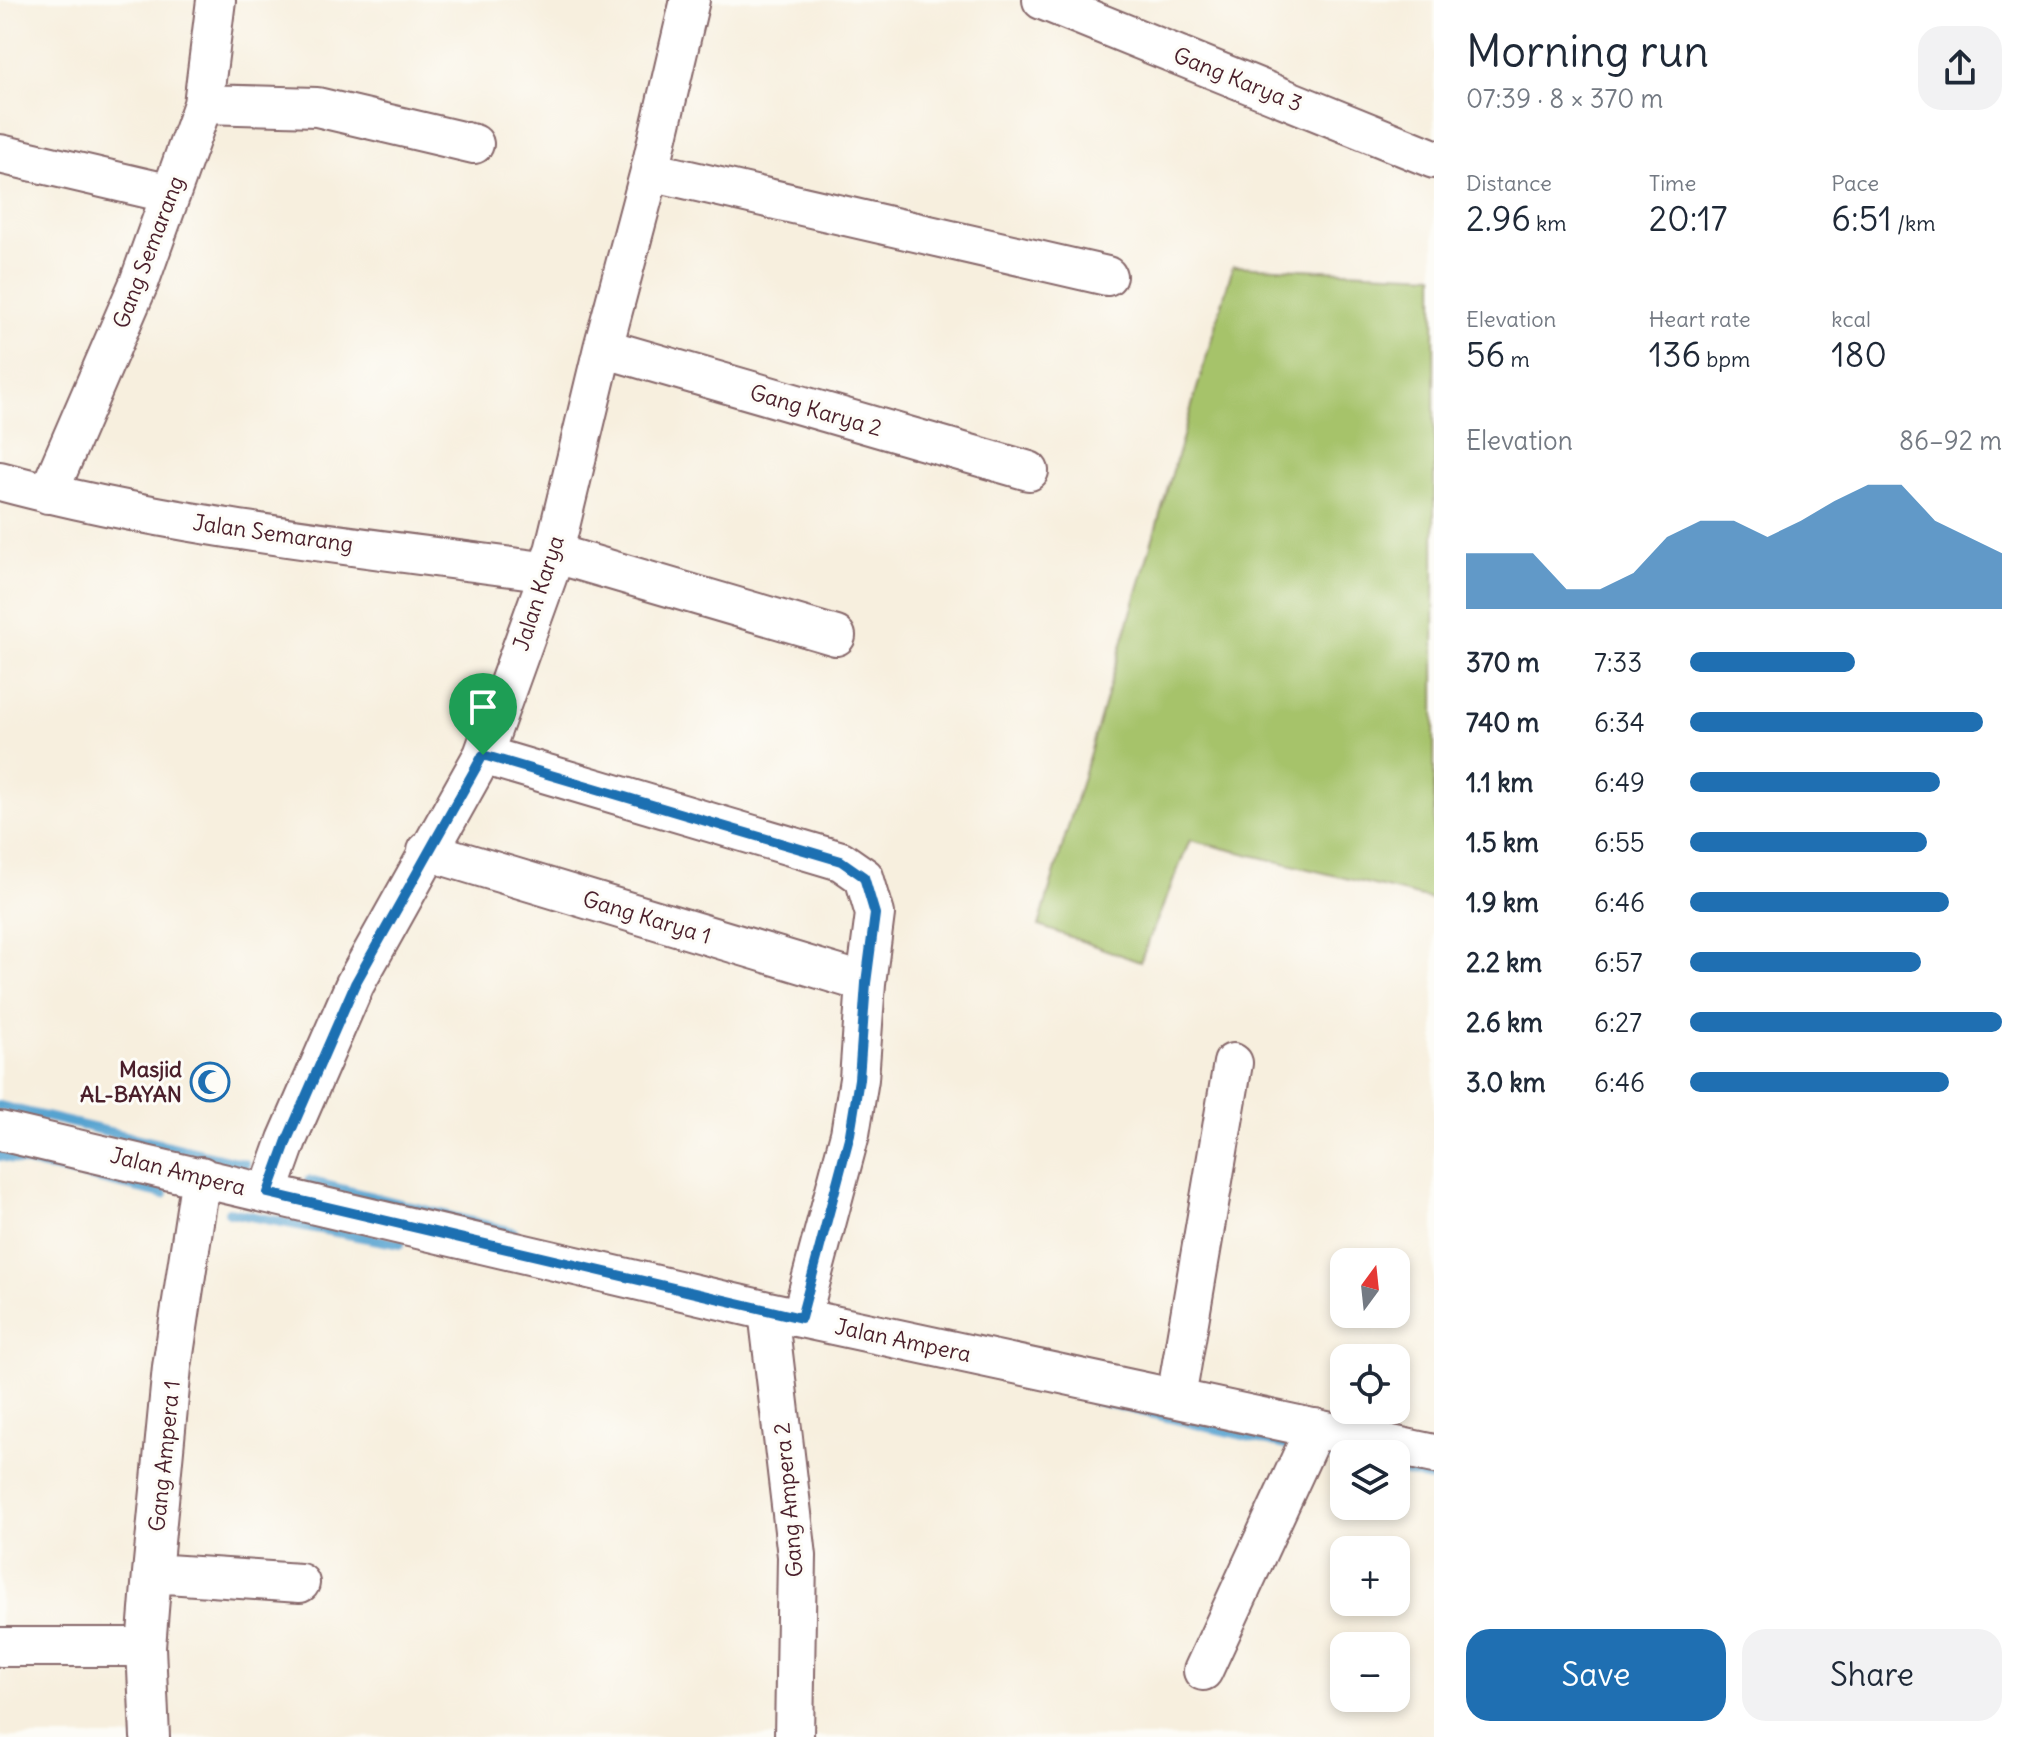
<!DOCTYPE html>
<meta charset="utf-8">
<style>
:root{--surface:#fff;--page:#f2f2f3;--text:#1f2937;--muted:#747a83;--accent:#1f6fb2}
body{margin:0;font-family:Delius,sans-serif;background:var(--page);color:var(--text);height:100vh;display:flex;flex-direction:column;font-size:30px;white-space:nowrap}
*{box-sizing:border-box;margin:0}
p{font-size:26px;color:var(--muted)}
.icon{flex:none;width:44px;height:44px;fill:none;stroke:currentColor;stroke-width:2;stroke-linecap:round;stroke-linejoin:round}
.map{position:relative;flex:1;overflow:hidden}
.details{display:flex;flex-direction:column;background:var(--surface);width:600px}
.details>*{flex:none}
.needle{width:52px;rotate:15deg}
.tools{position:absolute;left:1330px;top:1248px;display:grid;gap:16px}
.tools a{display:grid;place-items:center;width:80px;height:80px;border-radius:16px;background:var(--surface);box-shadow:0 4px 12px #0003;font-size:40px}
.pin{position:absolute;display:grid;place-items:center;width:68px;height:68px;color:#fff;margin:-82px -34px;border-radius:50% 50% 50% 0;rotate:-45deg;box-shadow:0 0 8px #0007}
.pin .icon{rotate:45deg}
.round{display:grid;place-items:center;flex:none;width:84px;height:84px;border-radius:24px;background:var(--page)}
.headline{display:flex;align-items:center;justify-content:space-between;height:136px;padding:0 32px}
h1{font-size:44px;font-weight:600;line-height:60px}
.stats{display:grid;grid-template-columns:repeat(3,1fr);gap:12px;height:136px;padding:8px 32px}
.stats div{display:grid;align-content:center}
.stats b{font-size:34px;font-weight:600}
.stats small{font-size:22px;font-weight:400}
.stats p{font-size:22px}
.chart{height:224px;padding:16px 32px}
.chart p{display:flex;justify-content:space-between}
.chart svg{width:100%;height:144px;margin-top:8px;fill:var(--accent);opacity:.7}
.cta{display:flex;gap:16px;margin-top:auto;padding:16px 32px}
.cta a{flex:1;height:92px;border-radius:24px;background:var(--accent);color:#fff;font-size:32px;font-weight:600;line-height:92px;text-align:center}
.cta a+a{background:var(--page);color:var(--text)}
ul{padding:0 32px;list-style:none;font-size:26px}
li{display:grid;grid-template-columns:128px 96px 1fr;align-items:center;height:60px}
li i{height:20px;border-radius:10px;background:var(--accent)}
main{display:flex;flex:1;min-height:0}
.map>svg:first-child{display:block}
.green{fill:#a6c36a;stroke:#78714a;stroke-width:2}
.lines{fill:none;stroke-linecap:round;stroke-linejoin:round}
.stream{stroke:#57a3d0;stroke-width:10}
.minor-casing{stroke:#87686a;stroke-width:42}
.minor{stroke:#fff;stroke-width:38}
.route-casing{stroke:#fff;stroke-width:16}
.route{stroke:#1f6fb2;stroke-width:10}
.labels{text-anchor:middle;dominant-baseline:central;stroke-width:6;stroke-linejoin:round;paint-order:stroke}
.street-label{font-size:22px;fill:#4a1f2b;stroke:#fdfcf7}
.poi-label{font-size:22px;font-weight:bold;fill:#4a1f2b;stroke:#fdfcf7;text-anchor:end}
</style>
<main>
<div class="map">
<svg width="1434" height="1737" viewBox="0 0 1434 1737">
<rect width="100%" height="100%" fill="#fdfcf7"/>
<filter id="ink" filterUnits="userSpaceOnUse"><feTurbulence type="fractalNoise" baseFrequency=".0125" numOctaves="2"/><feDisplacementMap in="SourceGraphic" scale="16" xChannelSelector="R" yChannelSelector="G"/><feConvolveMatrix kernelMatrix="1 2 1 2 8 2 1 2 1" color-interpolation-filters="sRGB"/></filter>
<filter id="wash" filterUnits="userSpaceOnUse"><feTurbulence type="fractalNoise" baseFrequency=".006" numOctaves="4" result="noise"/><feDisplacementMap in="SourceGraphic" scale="32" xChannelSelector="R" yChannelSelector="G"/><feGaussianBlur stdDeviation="1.8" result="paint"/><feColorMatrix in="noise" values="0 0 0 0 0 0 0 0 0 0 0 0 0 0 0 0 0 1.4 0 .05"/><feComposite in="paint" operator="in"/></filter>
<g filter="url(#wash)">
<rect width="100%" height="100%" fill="#f7efde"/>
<path class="green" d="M 1233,266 L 1434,275 L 1434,900 L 1190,840 L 1140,962 L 1039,926 Z"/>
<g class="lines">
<path class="stream" d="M 0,1106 L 245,1164
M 0,1156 L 164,1194
M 309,1181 L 513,1232
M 229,1212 L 400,1244
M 1093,1400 L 1293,1447
M 1326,1455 L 1344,1459
M 1396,1470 L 1434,1478"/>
</g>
</g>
<g filter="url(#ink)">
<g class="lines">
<g class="minor-casing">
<path id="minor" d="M 1042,0 L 1434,159
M 203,104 L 317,107 L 474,144
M 0,154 L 171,194
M 650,171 L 1107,276
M 603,348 L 1029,471
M 0,481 C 179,529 366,547 549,572
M 48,494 L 139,283 L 203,104 L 216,0
M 553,553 L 836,636
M 483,755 L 841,861 L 864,877 L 875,914 L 866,983 L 859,1079 L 850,1134 L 801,1318
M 427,851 L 866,983
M 0,1131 L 768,1311 L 1434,1454
M 268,1193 L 287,1140 L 355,984 L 483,755 L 549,572 L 603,348 L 650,171 L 690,0
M 768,1311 L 797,1556 L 794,1737
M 1176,1398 L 1233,1063
M 152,1573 L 300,1583
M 0,1647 L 146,1647
M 1203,1671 L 1315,1428
M 150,1737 L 146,1647 L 152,1573 L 172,1367 L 201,1176"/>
</g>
<use href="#minor" class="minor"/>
</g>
</g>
<g class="lines" filter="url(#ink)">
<g class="route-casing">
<path id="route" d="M 483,755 L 841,861 L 864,877 L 875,914 L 866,983 L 859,1079 L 850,1134 L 801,1318 L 268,1193 L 287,1140 L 355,984 Z"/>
</g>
<use href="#route" class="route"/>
</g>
<defs>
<g id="mosque-ring" transform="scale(2)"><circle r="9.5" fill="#fdfcf7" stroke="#1f6fb2" stroke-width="1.5"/><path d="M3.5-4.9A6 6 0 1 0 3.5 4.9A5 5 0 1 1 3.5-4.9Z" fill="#1f6fb2"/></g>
</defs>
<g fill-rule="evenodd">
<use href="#mosque-ring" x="210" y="1082"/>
</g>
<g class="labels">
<g class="street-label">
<text transform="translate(1238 79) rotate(22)">Gang Karya 3</text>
<text transform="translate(148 252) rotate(-69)">Gang Semarang</text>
<text transform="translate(816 410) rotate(16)">Gang Karya 2</text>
<text transform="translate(273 533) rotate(8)">Jalan Semarang</text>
<text transform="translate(538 593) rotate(-72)">Jalan Karya</text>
<text transform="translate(647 917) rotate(17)">Gang Karya 1</text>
<text transform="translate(178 1171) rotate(14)">Jalan Ampera</text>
<text transform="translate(903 1340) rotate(12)">Jalan Ampera</text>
<text transform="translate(164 1456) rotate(-84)">Gang Ampera 1</text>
<text transform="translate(788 1500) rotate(-95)">Gang Ampera 2</text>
</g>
<g class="poi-label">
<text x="182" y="1069">Masjid<tspan x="182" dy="25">AL-BAYAN</tspan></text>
</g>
</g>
</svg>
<div class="tools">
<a><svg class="needle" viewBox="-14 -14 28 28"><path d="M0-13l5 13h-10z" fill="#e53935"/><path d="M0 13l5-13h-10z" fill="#747a83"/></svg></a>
<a><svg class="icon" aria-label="locate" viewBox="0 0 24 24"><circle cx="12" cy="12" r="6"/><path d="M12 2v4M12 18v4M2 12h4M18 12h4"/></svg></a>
<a><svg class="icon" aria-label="layers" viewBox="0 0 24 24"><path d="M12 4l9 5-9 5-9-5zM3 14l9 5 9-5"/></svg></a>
<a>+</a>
<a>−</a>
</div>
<div class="pin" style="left:483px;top:755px;background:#1e9e55"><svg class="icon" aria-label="arrive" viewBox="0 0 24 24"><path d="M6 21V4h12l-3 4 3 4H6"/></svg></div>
</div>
<section class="details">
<div class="headline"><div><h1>Morning run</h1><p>07:39 · 8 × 370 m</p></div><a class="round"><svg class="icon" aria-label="share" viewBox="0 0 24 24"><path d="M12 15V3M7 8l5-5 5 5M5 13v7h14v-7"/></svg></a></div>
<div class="stats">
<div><p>Distance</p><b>2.96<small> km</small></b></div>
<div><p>Time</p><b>20:17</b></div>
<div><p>Pace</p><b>6:51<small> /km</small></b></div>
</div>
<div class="stats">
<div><p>Elevation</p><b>56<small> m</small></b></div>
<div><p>Heart rate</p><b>136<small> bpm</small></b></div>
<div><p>kcal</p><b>180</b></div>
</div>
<div class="chart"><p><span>Elevation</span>86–92 m</p>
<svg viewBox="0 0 160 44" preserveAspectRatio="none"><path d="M0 44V27L10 27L20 27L30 38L40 38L50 33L60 22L70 17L80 17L90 22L100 17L110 11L120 6L130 6L140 17L150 22L160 27V44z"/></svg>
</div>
<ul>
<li><b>370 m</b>7:33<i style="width:53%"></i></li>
<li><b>740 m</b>6:34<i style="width:94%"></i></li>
<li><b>1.1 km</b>6:49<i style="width:80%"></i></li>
<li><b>1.5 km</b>6:55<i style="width:76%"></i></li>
<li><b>1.9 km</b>6:46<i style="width:83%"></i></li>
<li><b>2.2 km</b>6:57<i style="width:74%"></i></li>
<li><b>2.6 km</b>6:27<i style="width:100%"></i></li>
<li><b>3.0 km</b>6:46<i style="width:83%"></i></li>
</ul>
<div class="cta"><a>Save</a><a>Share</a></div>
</section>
</main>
